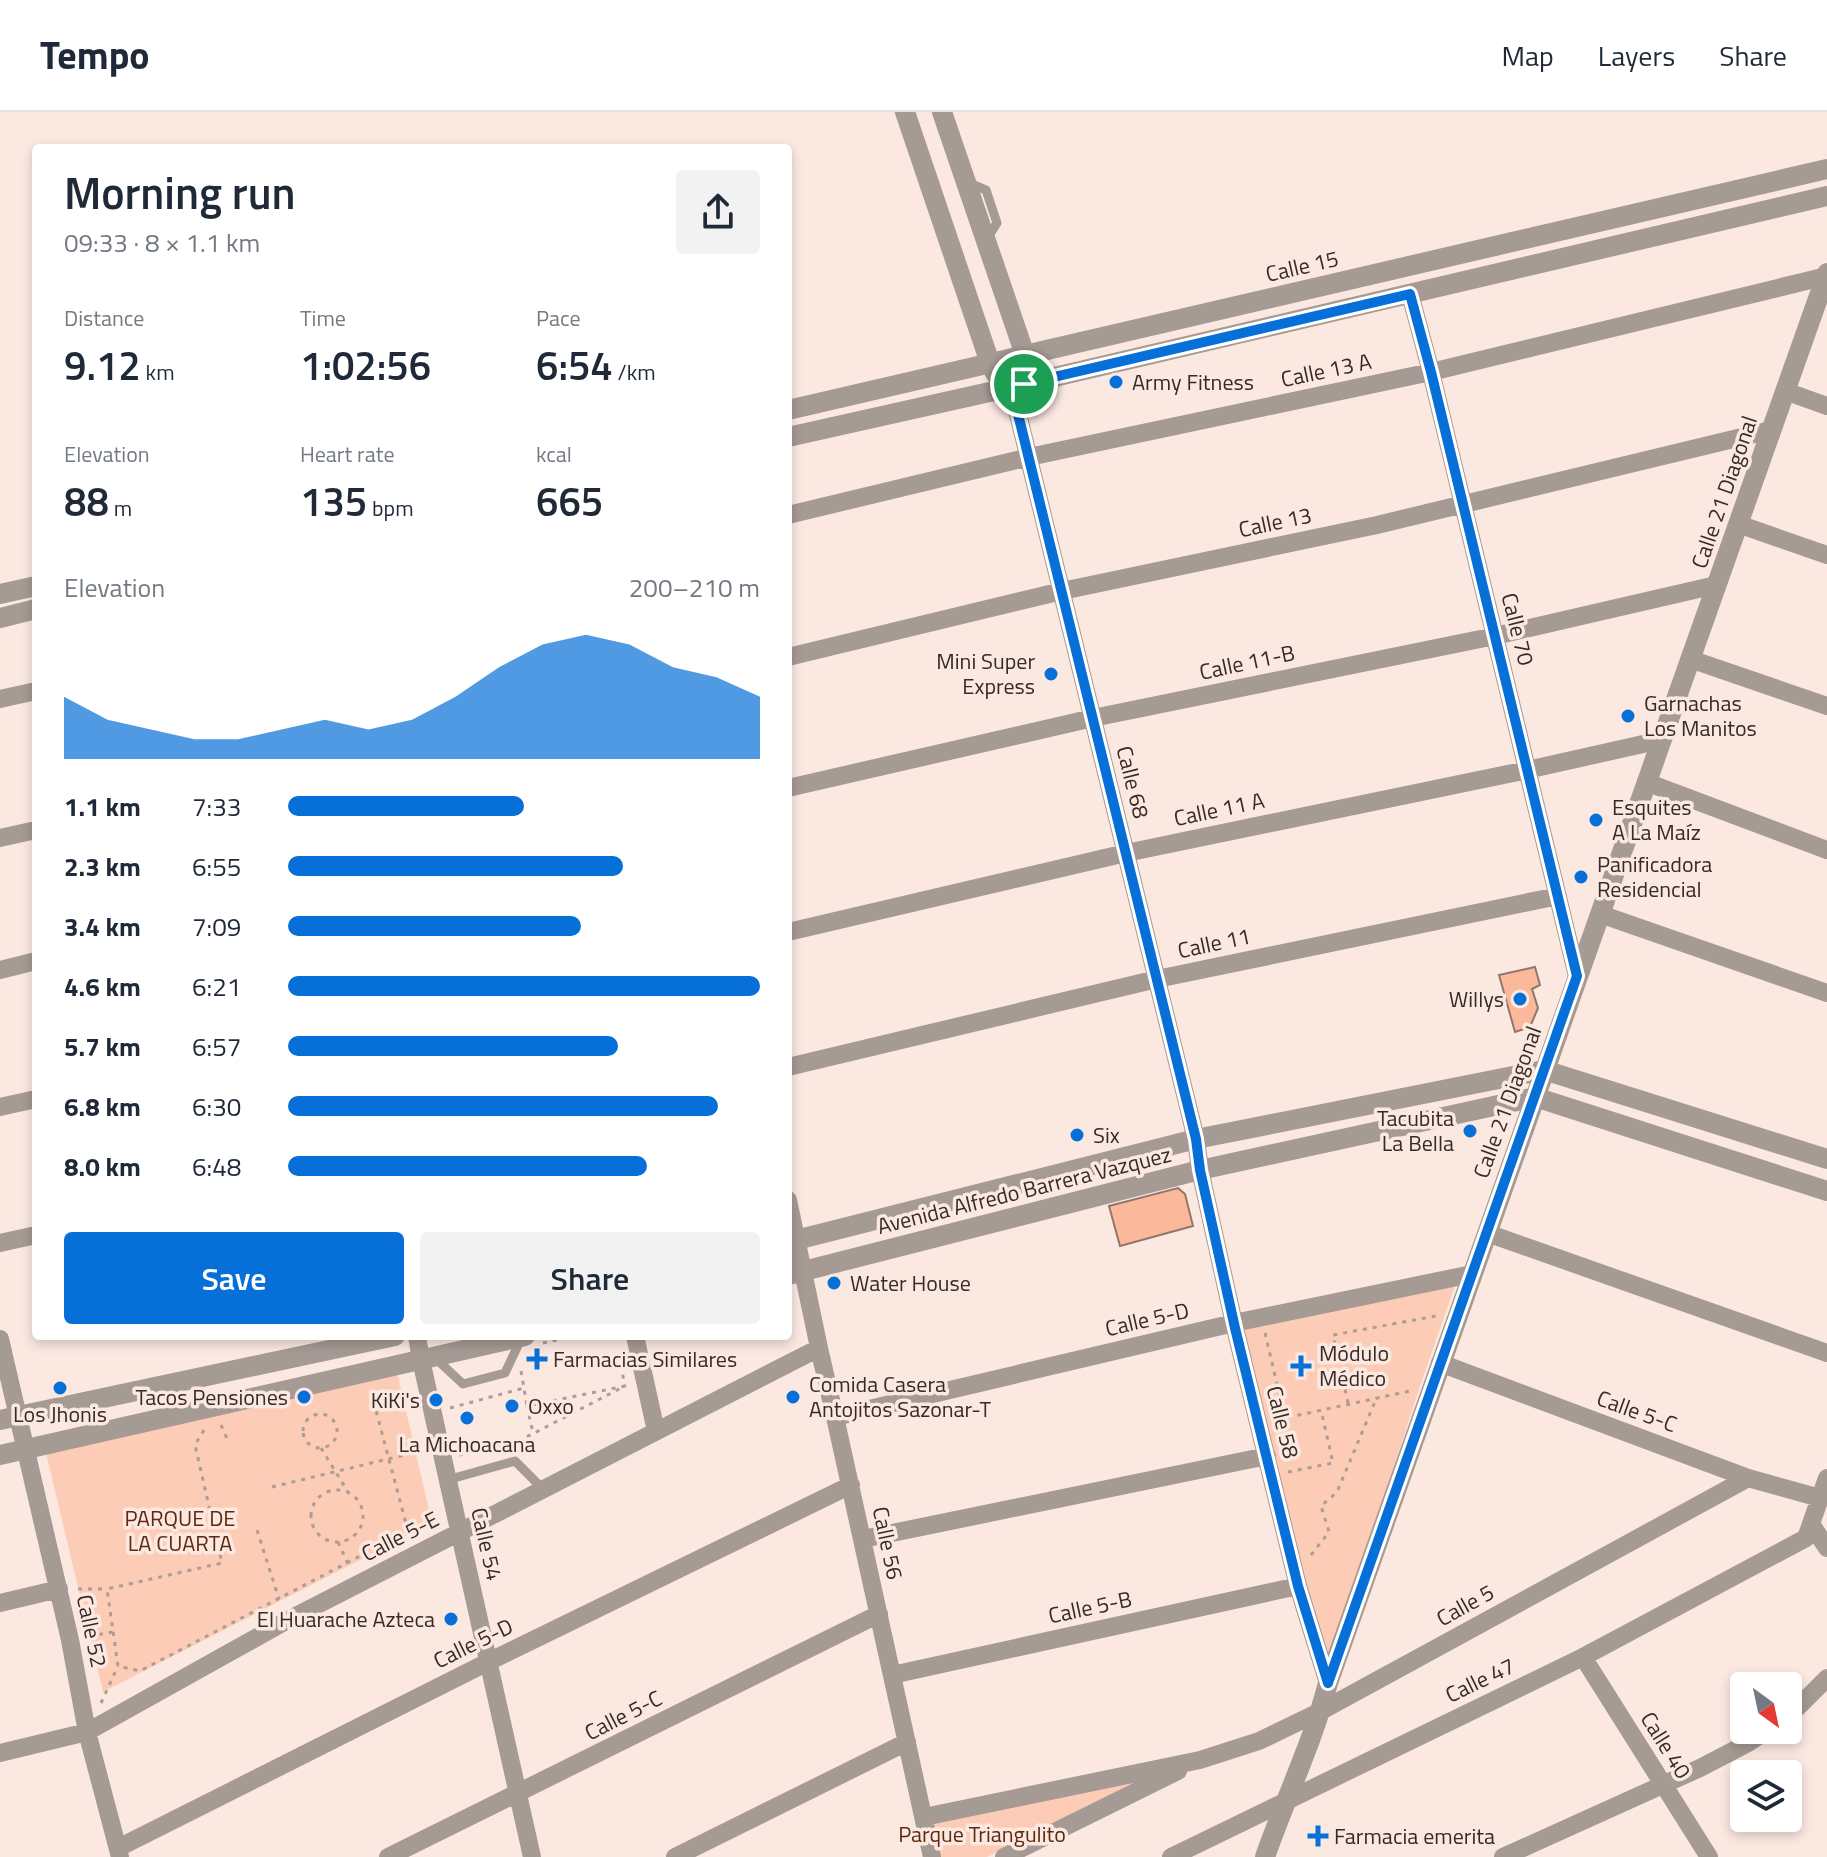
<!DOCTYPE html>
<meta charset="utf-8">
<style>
:root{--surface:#fff;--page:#f2f2f3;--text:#1f2937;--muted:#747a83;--line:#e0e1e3;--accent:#0770d8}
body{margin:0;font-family:"Titillium Web",sans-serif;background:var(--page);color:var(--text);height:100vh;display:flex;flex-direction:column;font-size:30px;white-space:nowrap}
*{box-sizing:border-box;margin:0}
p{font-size:26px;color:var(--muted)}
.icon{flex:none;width:44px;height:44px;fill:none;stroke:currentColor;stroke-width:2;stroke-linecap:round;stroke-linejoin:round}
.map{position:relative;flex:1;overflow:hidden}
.drawer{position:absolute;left:32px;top:32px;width:760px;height:1196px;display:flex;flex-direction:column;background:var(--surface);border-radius:8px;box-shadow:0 4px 12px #0003}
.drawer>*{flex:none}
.needle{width:52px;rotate:147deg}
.buttons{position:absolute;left:1730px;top:1560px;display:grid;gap:16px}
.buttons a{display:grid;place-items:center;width:72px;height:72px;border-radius:8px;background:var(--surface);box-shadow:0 4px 12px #0003;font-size:40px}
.pin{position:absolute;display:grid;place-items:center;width:68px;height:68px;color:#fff;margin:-34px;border:4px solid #fff;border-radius:50%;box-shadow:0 2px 8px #0007}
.round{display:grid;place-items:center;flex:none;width:84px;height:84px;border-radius:8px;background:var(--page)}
.head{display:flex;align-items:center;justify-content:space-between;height:136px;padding:0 32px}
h1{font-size:44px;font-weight:600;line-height:60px}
.metrics{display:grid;grid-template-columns:repeat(3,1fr);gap:12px;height:136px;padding:8px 32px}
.metrics div{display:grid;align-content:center}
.metrics b{font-size:40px;font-weight:600}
.metrics small{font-size:22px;font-weight:400}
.metrics p{font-size:22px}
.chart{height:224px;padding:16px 32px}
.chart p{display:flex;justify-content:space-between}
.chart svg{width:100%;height:144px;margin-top:8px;fill:var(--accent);opacity:.7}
.cta{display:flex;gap:16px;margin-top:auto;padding:16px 32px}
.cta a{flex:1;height:92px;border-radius:8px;background:var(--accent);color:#fff;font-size:32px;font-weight:600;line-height:92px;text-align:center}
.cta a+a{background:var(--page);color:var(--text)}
ul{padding:0 32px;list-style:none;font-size:26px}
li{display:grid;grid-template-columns:128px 96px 1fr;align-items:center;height:60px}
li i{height:20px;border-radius:10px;background:var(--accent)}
header{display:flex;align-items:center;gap:48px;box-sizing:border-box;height:112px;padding:0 40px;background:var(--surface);border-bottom:2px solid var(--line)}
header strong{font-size:38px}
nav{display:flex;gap:44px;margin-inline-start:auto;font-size:28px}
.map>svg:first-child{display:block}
.green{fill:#fdccb6}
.building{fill:#fcb89a;stroke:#91776b;stroke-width:2}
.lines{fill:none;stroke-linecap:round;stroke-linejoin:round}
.path{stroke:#ac9d96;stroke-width:3;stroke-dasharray:4 6;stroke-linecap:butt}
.service{stroke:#a69a94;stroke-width:9}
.minor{stroke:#a69a94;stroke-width:18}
.tertiary{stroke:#a69a94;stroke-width:20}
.route-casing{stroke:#fff;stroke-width:16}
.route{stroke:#0770d8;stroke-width:10}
.poi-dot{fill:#0770d8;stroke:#fbe9e1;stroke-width:3}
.labels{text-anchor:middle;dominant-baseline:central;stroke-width:7;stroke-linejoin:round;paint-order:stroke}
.street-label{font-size:22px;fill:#362b27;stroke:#fbe9e1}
.poi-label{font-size:22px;fill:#362b27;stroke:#fbe9e1;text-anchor:start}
.park-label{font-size:22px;fill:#5d290f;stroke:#fbe9e1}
</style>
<header>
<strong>Tempo</strong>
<nav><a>Map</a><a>Layers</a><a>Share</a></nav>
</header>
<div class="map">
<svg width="1827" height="1745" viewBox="0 0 1827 1745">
<rect width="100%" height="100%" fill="#fbe9e1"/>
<path class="green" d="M 1456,1171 L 1419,1277 L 1329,1556 L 1235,1216 Z
M 397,1260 L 432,1411 L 103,1580 L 45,1337 Z
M 1150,1665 L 987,1745 L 939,1745 L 931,1710 Z"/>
<path class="building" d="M 1535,855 L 1540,873 L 1532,877 L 1538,896 L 1530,915 L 1515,920 L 1499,863 Z
M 1178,1076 L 1185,1082 L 1193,1114 L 1120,1134 L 1109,1094 Z"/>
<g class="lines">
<path class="path" d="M 1265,1221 L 1285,1306 L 1410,1279
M 543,1231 L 574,1224
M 619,1243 L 625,1275
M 521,1259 L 527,1294
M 371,1280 L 408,1419 L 420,1419
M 1348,1291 L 1333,1223 L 1436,1204
M 450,1296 L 524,1276
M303 1319a17 17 0 1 1 34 0a17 17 0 1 1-34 0Z
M 221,1313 L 229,1331
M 204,1318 L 195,1333 L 222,1451 L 107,1477 L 118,1554 L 140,1559 L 408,1419
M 516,1335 L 513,1332 L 625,1274 L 527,1294 L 533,1321
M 321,1336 L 348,1380
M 459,1343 L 513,1332
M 1288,1360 L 1333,1351 L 1321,1298
M 272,1375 L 425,1338
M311 1404a26 26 0 1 1 52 0a26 26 0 1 1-52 0Z
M 257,1418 L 279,1487
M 338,1430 L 348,1452
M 1311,1443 L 1329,1420 L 1321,1394 L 1337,1380 L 1377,1285
M 78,1477 L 107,1477
M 89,1524 L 113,1520
M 101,1591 L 118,1554"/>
<path class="service" d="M 969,71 L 986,78 L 997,111 L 988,125
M 434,1245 L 463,1272 L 505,1261 L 521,1227
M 447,1368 L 515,1349 L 543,1377"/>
<path class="minor" d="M 1410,182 L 1431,260 L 1577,864
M 1003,277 L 1016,294 L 1196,1027 L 1200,1058 L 1235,1216 L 1298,1474 L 1328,1571
M 1785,279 L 1827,294
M 788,403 L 1029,345 L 1431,260 L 1827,164
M 1738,412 L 1827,443
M 788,545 L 1062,479 L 1377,413 L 1771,318
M 1690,547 L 1827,594
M 0,587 L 36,579
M 1646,670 L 1827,738
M 788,676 L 1093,606 L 1495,524 L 1716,473
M 0,726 L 36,718
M 1600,802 L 1827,881
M 788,820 L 1126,741 L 1527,658 L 1661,628
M 0,858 L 36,849
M 788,955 L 1157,867 L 1558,784
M 0,995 L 36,987
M 788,1088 L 819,1236 L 835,1305 L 932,1745
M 1487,1121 L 1827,1241
M 0,1131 L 36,1123
M 417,1224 L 421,1248 L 532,1745
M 635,1224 L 654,1310 L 658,1318
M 0,1227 L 70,1528 L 87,1620 L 120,1745
M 1440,1251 L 1748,1366 L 1820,1386
M 835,1305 L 1234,1211 L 1472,1162
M 1811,1412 L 1827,1436
M 863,1427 L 1267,1344
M 0,1491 L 59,1477
M 1583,1545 L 1709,1745
M 892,1563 L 1298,1474
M 1788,1605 L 1827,1566
M 0,1641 L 87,1620 L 286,1509 L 819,1236
M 924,1705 L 1200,1648 L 1259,1629 L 1321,1599 L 1748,1366
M 118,1736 L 488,1550 L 851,1373
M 388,1745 L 879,1502
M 675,1745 L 907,1630
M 1004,1745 L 1178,1659
M 1171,1745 L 1583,1545 L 1806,1426 L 1827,1366
M 1503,1745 L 1700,1656 L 1748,1631 L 1768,1618"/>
<path class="tertiary" d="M 905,0 L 990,251 L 995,261
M 942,0 L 1025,243 L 1025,254
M 788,298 L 1827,57
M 788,325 L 1003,277 L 1827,84
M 0,482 L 36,474
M 0,506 L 36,497
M 788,1130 L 1196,1027 L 1544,958 L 1827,1047
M 788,1163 L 1200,1058 L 1535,985 L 1827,1079
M 0,1308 L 395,1224
M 0,1343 L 525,1224
M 1265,1745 C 1285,1687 1313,1630 1328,1571 L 1827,161"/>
</g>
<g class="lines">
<g class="route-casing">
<path id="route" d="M 1410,182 L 1431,260 L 1577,864 L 1328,1571 L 1298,1474 L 1235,1216 L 1200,1058 L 1196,1027 L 1016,294 L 1024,272 Z"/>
</g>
<use href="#route" class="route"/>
</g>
<g class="poi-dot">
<circle cx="1116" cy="270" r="8"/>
<circle cx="1051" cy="562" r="8"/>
<circle cx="1628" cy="604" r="8"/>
<circle cx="1596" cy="708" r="8"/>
<circle cx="1581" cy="765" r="8"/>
<circle cx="1520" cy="887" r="8"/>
<circle cx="1470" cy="1019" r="8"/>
<circle cx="1077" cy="1023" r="8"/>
<circle cx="834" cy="1171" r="8"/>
<path d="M533 1235h8v8h8v8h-8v8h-8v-8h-8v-8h8z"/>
<path d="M1297 1242h8v8h8v8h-8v8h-8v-8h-8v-8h8z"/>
<circle cx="60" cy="1276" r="8"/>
<circle cx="304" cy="1285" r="8"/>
<circle cx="793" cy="1285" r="8"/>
<circle cx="436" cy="1288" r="8"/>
<circle cx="512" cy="1294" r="8"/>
<circle cx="467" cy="1306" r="8"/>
<circle cx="451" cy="1507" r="8"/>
<path d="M1314 1712h8v8h8v8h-8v8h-8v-8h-8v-8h8z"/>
</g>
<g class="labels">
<g class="street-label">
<text transform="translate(1302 154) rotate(-13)">Calle 15</text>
<text transform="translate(1326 258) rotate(-12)">Calle 13 A</text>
<text transform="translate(1724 380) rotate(-71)">Calle 21 Diagonal</text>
<text transform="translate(1275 410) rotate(-12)">Calle 13</text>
<text transform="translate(1518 517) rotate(76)">Calle 70</text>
<text transform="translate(1247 550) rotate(-12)">Calle 11-B</text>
<text transform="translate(1133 670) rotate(76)">Calle 68</text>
<text transform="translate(1219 697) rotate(-12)">Calle 11 A</text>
<text transform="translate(1214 831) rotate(-12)">Calle 11</text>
<text transform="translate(1507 990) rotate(-70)">Calle 21 Diagonal</text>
<text transform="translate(1024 1078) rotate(-14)">Avenida Alfredo Barrera Vazquez</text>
<text transform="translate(1147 1207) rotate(-13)">Calle 5-D</text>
<text transform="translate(1637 1299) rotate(20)">Calle 5-C</text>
<text transform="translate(1283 1310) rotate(76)">Calle 58</text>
<text transform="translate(400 1424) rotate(-27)">Calle 5-E</text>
<text transform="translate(888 1431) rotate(78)">Calle 56</text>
<text transform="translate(487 1432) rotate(77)">Calle 54</text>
<text transform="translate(1465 1493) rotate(-29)">Calle 5</text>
<text transform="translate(1090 1495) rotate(-12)">Calle 5-B</text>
<text transform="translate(92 1519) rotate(78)">Calle 52</text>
<text transform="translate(473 1531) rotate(-26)">Calle 5-D</text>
<text transform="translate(1480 1568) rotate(-26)">Calle 47</text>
<text transform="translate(623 1603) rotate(-27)">Calle 5-C</text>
<text transform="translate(1666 1633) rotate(58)">Calle 40</text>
</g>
<g class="poi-label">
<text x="1132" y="270">Army Fitness</text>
<text x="1035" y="549" text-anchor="end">Mini Super<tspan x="1035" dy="25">Express</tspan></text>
<text x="1644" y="591">Garnachas<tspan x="1644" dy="25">Los Manitos</tspan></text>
<text x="1612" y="695">Esquites<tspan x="1612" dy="25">A La Maíz</tspan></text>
<text x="1597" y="752">Panificadora<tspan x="1597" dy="25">Residencial</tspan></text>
<text x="1504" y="887" text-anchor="end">Willys</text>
<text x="1454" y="1006" text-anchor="end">Tacubita<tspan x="1454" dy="25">La Bella</tspan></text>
<text x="1093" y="1023">Six</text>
<text x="850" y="1171">Water House</text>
<text x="1319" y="1241">Módulo<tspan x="1319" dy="25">Médico</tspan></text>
<text x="553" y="1247">Farmacias Similares</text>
<text x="809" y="1272">Comida Casera<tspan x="809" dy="25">Antojitos Sazonar-T</tspan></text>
<text x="288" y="1285" text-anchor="end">Tacos Pensiones</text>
<text x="420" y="1288" text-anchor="end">KiKi's</text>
<text x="528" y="1294">Oxxo</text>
<text x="60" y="1302" text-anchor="middle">Los Jhonis</text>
<text x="467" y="1332" text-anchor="middle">La Michoacana</text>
<text x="435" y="1507" text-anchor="end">El Huarache Azteca</text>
<text x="1334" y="1724">Farmacia emerita</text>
</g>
<g class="park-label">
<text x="180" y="1406">PARQUE DE<tspan x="180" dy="25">LA CUARTA</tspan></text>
<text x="982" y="1722">Parque Triangulito</text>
</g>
</g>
</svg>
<div class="buttons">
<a><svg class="needle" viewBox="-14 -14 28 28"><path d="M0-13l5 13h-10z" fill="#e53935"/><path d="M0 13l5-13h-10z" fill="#747a83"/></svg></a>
<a><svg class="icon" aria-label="layers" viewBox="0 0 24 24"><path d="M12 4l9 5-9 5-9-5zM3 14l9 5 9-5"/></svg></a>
</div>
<div class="pin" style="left:1024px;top:272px;background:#1e9e55"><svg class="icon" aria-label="arrive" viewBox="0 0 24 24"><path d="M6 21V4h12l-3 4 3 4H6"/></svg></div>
<section class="drawer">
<div class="head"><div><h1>Morning run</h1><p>09:33 · 8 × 1.1 km</p></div><a class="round"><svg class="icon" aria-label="share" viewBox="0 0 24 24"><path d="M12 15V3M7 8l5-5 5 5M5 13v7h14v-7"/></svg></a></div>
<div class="metrics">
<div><p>Distance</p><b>9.12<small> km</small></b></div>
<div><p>Time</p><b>1:02:56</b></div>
<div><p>Pace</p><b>6:54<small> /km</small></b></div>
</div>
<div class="metrics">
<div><p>Elevation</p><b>88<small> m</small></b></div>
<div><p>Heart rate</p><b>135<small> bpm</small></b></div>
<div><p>kcal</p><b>665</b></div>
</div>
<div class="chart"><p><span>Elevation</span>200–210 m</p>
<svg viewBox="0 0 160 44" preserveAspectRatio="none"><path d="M0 44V25L10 32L20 35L30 38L40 38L50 35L60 32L70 35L80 32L90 25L100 16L110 9L120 6L130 9L140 16L150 19L160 25V44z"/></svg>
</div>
<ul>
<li><b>1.1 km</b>7:33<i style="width:50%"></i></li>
<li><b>2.3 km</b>6:55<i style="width:71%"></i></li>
<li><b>3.4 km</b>7:09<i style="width:62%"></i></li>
<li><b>4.6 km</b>6:21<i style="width:100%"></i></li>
<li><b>5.7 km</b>6:57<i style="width:70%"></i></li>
<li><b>6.8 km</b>6:30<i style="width:91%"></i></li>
<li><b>8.0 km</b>6:48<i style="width:76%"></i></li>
</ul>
<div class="cta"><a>Save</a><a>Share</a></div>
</section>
</div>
